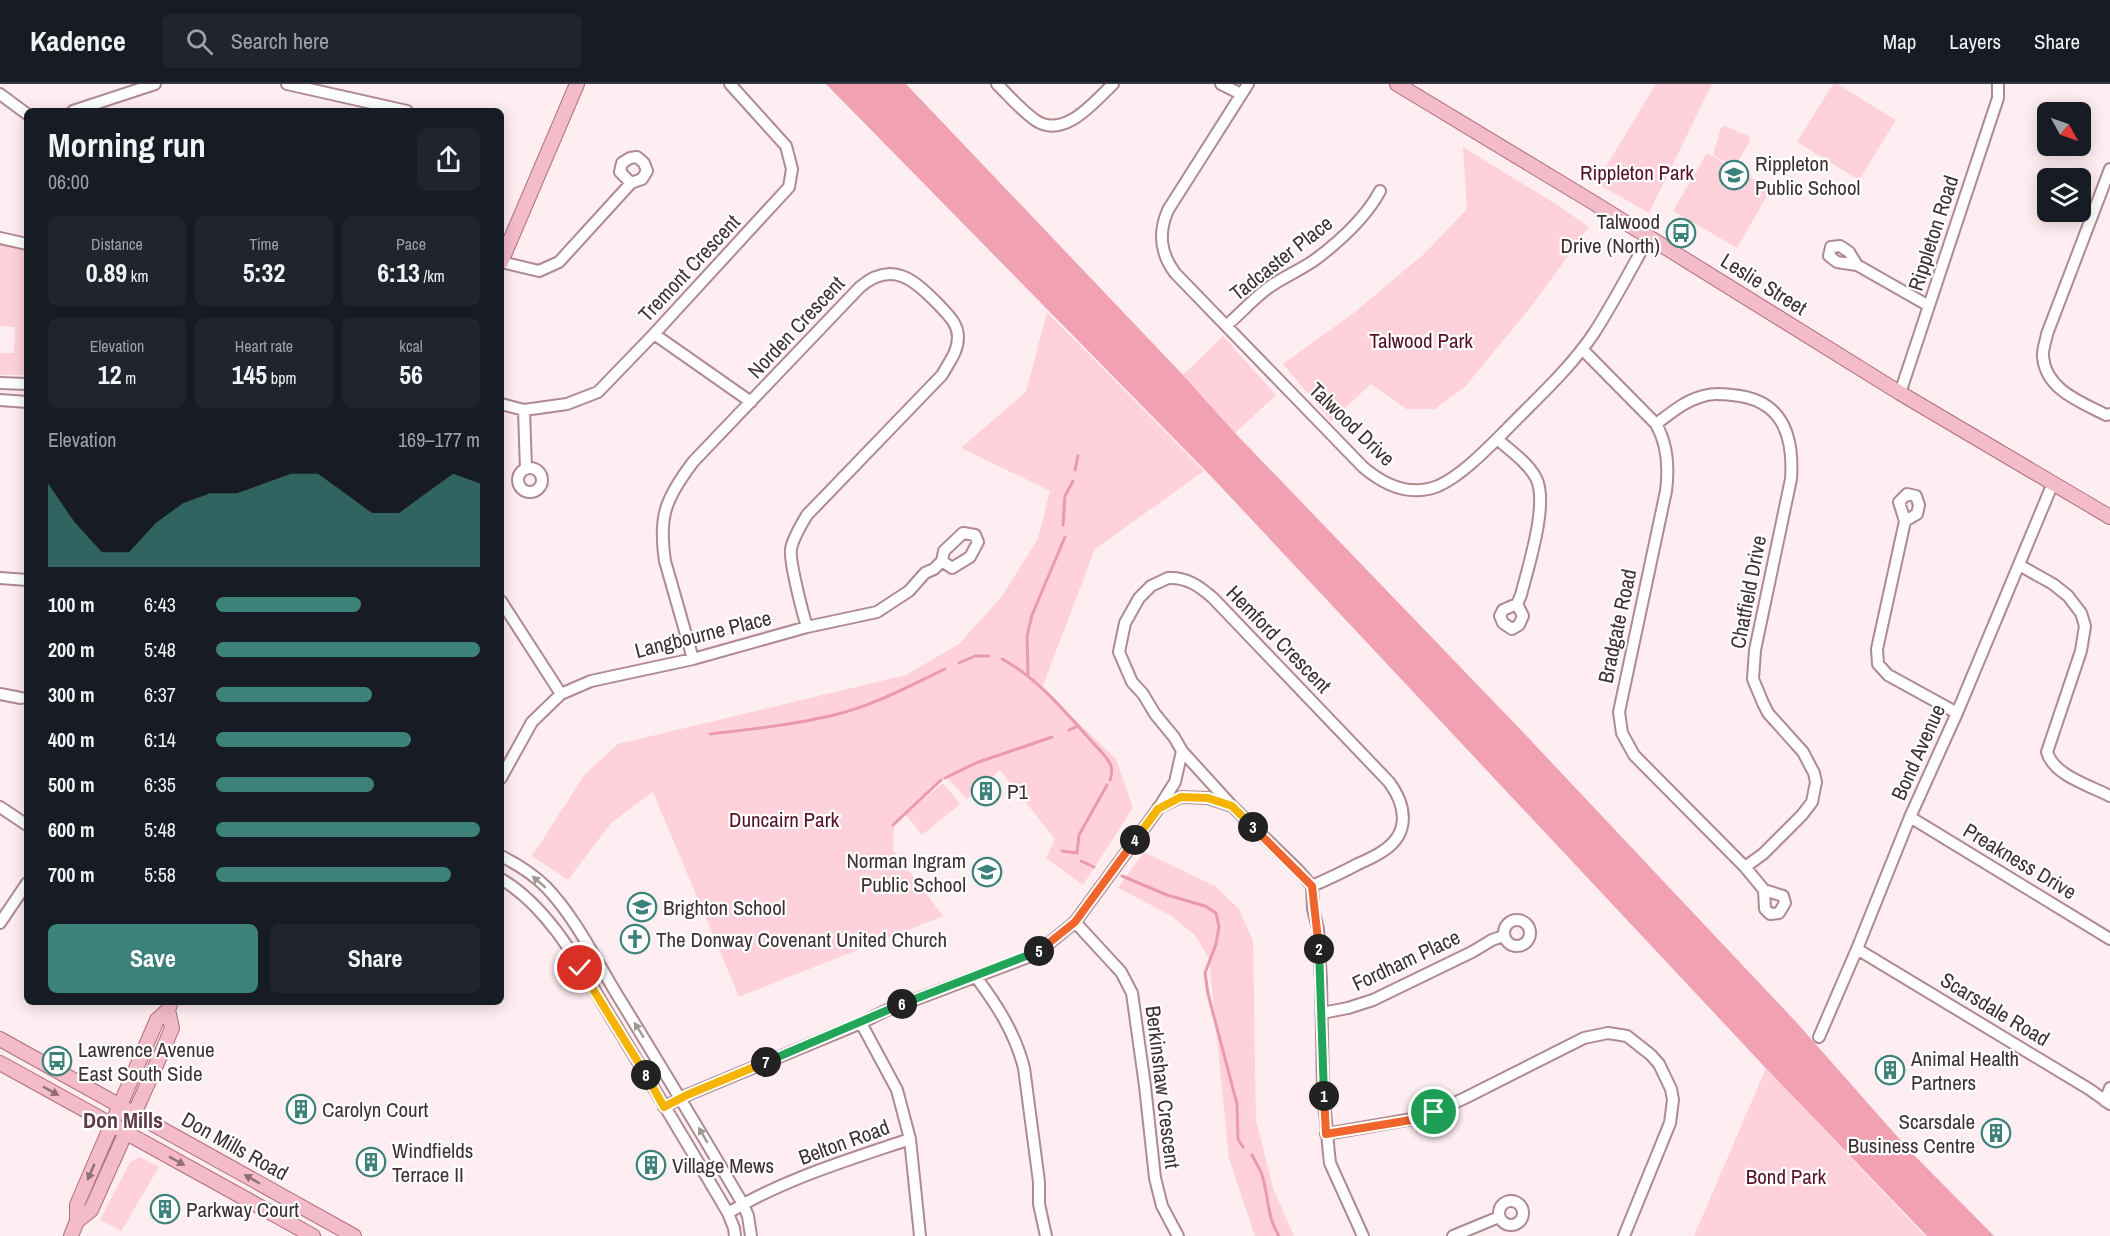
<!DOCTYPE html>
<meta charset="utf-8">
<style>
:root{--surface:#171b24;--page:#20242c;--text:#f1f3f6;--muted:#9ea1a6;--line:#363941;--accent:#3c827a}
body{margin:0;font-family:"Archivo Narrow",sans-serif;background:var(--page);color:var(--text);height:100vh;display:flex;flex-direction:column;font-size:22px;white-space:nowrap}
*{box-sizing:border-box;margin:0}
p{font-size:20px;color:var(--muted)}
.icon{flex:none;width:33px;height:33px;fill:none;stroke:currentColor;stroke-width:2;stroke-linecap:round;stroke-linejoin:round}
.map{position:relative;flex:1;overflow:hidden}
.side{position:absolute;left:24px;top:24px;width:480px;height:897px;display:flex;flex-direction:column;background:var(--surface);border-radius:9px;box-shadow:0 3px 15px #0003}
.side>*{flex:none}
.needle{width:39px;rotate:130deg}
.controls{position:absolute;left:2037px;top:18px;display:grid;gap:12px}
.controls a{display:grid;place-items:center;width:54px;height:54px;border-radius:9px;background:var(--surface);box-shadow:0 3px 15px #0003;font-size:30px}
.pin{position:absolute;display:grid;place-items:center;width:51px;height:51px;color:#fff;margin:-26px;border:3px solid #fff;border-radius:50%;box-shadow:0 2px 6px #0007}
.km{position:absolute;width:30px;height:30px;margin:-15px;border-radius:50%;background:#222;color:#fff;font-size:16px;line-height:30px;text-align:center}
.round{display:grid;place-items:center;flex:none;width:63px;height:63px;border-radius:9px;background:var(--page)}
.overview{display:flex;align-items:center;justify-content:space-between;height:102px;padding:0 24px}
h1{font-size:33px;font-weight:800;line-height:45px}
.figures{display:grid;grid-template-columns:repeat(3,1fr);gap:9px;height:102px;padding:6px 24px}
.figures div{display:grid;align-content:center;border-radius:9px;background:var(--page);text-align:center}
.figures b{font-size:26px;font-weight:800}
.figures small{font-size:16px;font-weight:400}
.figures p{font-size:16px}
.chart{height:168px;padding:12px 24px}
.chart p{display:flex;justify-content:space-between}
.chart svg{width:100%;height:108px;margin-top:6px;fill:var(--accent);opacity:.7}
.action{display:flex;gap:12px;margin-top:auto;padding:12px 24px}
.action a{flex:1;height:69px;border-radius:9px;background:var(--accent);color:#fff;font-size:24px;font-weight:800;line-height:69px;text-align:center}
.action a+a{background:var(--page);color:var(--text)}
ul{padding:0 24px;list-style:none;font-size:20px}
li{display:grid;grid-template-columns:96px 72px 1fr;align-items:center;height:45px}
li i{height:15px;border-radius:8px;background:var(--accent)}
header{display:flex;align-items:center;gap:36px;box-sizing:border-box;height:84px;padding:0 30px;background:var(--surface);border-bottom:2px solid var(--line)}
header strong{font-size:28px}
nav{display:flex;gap:33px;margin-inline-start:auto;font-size:21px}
.search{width:420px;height:54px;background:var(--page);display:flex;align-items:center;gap:15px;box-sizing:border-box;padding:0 21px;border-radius:9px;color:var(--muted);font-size:22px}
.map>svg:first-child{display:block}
.green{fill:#ffd2db}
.forest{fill:#f2a1b3}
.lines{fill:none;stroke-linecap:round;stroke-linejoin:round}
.stream{stroke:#ea9aac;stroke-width:3}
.minor-casing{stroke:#af8a91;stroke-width:14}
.major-casing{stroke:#af6d7d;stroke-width:16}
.minor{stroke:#fff;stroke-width:10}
.major{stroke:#f4bbc9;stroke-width:14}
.oneway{fill:#9f9899}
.oneway2{fill:#906f76}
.split-1-casing{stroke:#fff;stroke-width:12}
.split-2-casing{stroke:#fff;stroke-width:12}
.split-3-casing{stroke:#fff;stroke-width:12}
.split-4-casing{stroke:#fff;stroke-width:12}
.split-5-casing{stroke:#fff;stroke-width:12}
.split-6-casing{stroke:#fff;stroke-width:12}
.split-7-casing{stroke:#fff;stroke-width:12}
.split-8-casing{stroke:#fff;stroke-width:12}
.split-9-casing{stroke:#fff;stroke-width:12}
.split-1{stroke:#f0652b;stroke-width:8}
.split-2{stroke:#22a559;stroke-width:8}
.split-3{stroke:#f0652b;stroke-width:8}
.split-4{stroke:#f5b400;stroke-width:8}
.split-5{stroke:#f0652b;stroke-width:8}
.split-6{stroke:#22a559;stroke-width:8}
.split-7{stroke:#22a559;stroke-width:8}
.split-8{stroke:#f5b400;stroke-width:8}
.split-9{stroke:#f5b400;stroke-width:8}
.labels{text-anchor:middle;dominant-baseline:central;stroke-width:4.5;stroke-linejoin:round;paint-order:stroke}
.poi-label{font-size:21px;fill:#3f3033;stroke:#fff;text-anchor:start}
.park-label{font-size:21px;fill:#561028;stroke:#fff}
.street-label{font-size:21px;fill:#3f3033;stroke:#fff}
.neighbourhood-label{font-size:22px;font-weight:bold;fill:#5c3b43;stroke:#fff}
</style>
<header>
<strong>Kadence</strong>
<div class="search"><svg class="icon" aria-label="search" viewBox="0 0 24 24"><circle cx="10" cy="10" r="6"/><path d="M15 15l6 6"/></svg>Search here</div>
<nav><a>Map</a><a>Layers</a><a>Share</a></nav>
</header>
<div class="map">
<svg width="2110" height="1152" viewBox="0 0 2110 1152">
<rect width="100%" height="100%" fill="#ffeef1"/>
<path class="green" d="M 1656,0 L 1712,0 L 1649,129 L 1596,99 Z
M 1833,0 L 1837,0 L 1896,36 L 1859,96 L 1797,58 Z
M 1725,42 L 1748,52 L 1750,57 L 1735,83 L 1713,71 L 1721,44 Z
M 1463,63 L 1559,122 L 1589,143 L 1530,224 L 1465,303 L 1435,325 L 1406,325 L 1371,300 L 1331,337 L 1283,280 L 1355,228 L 1425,169 L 1467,125 Z
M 1707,69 L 1771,105 L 1737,164 L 1673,127 Z
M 0,159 L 27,164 L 27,291 L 0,291 L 0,269 L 14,269 L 15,243 L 0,242 Z
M 1047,228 L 1204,387 L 1095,465 L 1042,604 L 1116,675 L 1133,724 L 1083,801 L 1046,774 L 1055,755 L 1000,686 L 967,715 L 946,693 L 910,726 L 943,699 L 960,720 L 922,751 L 905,730 L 894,740 L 893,766 L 943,832 L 739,913 L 653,708 L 611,739 L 568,796 L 532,772 L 585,690 L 618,660 L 906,591 L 959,560 L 1002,512 L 1038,455 L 1050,407 L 961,364 L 1026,308 Z
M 1223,252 L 1276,311 L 1235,349 L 1183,291 Z
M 1144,768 L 1215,802 L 1239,825 L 1253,857 L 1256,1036 L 1273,1104 L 1294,1152 L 1255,1152 L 1229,1075 L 1209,875 L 1195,851 L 1170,831 L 1118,804 Z
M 1766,984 L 1925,1152 L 1694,1152 Z
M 139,1073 L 159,1083 L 121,1147 L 100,1136 L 130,1078 Z"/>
<path class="forest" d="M 826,0 L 906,0 L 1183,291 L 1235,349 L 1519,644 L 1797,939 L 1910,1067 L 1994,1152 L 1927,1152 L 1762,980 L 1208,389 Z"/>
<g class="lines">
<path class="stream" d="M 1075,386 L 1078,372
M 1063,441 L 1065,412 L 1073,397
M 1002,575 C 1039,595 1066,629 1094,660 C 1100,667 1108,673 1111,682 C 1112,687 1112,691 1110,696
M 959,579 L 975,572 L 989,572
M 1028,591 L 1027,552 L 1032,531 L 1065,453
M 1069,646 L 1078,642
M 710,650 C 751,645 793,641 834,631 C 873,622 909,602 945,585
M 945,694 L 976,679 L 1052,653
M 893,741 L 941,696
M 1062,767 L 1077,769 L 1079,751 L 1107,701
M 1081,777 L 1094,783
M 1122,792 L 1167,811 L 1205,822 L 1216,829 L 1219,843 L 1216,860 L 1205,889 L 1208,910 L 1237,1020 L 1238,1055 L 1243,1063
M 1252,1071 C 1255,1077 1258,1082 1261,1088 C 1269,1109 1266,1132 1279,1152"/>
<g class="minor-casing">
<path id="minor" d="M 287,0 L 407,27
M 997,0 C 1009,12 1021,26 1035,36 C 1064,56 1094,18 1113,0
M 1221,0 L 1241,10
M 1248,0 L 1168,126 C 1158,149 1160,169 1175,189 L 1363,383 C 1384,401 1410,413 1438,402 C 1461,392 1487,365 1505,347 C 1536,315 1569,286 1594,249 C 1614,218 1631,185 1649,153
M 0,10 L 27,30
M 73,27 L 155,0
M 2110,85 L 2047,250 C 2046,257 2042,266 2043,273 C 2046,306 2081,318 2106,331 L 2110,330
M 0,154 L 27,160
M 501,178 L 539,187 L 559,178 L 631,99 L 642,95 L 647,87 L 644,79 L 637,73 L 630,74 L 622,79 L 620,88 L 631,99
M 1857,181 L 1837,178 L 1829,172 L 1831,163 L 1840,162 L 1849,168 L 1857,181 L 1929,222
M 1226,242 C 1240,230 1253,215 1268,204 C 1283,193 1301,186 1316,175 C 1340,157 1366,133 1380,107
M 654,250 L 751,318
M 1582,265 L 1656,340 C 1668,361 1669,384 1666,407 L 1619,628 L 1622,649 L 1634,671 L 1745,783 L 1764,806 L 1765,825 L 1770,830 L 1779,829 L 1785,819 L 1783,812 L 1764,806
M 0,299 L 27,300
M 1900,309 L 1998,14 L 1998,0
M 0,316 L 27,318
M 501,320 L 524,326 L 567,320 L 598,308 L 654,250 L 789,103 L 792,85 L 786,62 L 730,0
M 524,326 L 526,385
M 1656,340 C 1670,330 1683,318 1700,313 C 1710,309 1721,310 1732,311 C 1782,315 1794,351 1791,395 L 1755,566 L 1753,595 L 1763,619 L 1768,629 L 1803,668 L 1814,689 L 1816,698 L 1812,718 L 1802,731 L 1763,770 L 1745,783
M 1497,355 C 1510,366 1528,379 1536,394 C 1549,419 1528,483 1521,511 L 1517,520 L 1503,526 L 1500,532 L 1503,539 L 1512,545 L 1519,541 L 1523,532 L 1517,520
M518 396a12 12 0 1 1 24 0a12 12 0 1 1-24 0Z
M 1905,437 L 1899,418 L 1907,410 L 1916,412 L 1919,421 L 1917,430 L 1905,437 L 1877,565 L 1878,580 L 1888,591 L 1957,629
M 2019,481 L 2053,500 L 2068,512 L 2081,529 L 2085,542 L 2081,567 L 2047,668 C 2054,692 2091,702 2110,712
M 0,494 L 27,496
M 1168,494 C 1187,493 1199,502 1213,514 L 1389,698 C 1406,721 1411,749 1383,767 C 1376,772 1367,776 1358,780 C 1343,788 1328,795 1312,802 L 1298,786 L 1232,722 L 1182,667 L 1174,653 L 1155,630 L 1143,610 L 1132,598 L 1119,568 L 1125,539 L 1139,514 L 1151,502 Z
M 501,517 L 561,610
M 693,575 L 665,477 C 658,432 666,414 693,378 L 860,203 C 893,175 915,197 939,221 C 947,230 958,239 958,253 C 958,268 949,278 942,291 L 807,431 C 801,441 793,454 791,465 C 789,477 803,530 807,543
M 0,610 L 21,614
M 501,694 L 532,638 L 561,610 L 591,597 L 693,575 L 807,543 L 877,528 L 909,507 L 925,489 L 934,485 L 942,477 L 944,467 L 963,449 L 975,451 L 978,458 L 970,473 L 952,484 L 942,477
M 0,723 L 27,741
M 1158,724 L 1181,713 L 1208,714 L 1232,722
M 1910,733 L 2110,855
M 501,772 C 517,780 533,790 546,803 C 574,832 595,874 616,909 C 659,979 701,1049 743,1120 L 748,1132 L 751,1152
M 501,795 C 554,826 586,894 618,945 C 655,1006 692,1067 728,1129 L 734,1144 L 735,1152
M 1312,802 L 1313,825 L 1318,845 L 1321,897 L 1323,1006 L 1329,1070 L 1330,1079 L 1363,1152
M1504 849a13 13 0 1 1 26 0a13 13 0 1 1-26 0Z
M 1075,838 L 1121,888 L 1132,909 L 1145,1002 L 1155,1094 L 1162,1122 L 1178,1152
M 0,839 L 27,799
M 1857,865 L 2089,1005 L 2110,1020
M 976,893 C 997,921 1015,949 1024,984 L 1039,1098 L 1039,1120 L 1046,1152
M 1322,929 L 1348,924 L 1373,916 L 1472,868 L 1492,856 L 1503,852
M 861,939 L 897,1006 L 910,1055 L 920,1152
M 1819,953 L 1857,865 L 1910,733 L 1957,629 L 2053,399
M 2105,1017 L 2110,1004
M 664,1023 L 687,1011 L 861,939 L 885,927 L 1036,870 L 1075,838 L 1158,725 L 1175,698 L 1182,667
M 1326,1050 L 1424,1033 L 1465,1014 L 1584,954 L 1608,949 L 1627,952 L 1651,971 L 1659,980 L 1671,1005 L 1673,1016 L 1670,1039 L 1624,1152
M1499 1129a12 12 0 1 1 24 0a12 12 0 1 1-24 0Z
M 728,1129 C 784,1095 848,1076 910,1055
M 1453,1152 L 1499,1133"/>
</g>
<g class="major-casing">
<path id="major" d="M 1397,0 L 1594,119 L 1900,309 L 2110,433
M 501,178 L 577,0
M 0,955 L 354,1152
M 0,979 L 313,1152
M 77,1137 L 91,1126 L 165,961 L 172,944 L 168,926
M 71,1152 L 77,1137 L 77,1121 L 85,1102 L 157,936 L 168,926 L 171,918"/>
</g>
<use href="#minor" class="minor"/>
<use href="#major" class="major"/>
</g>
<defs><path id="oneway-solid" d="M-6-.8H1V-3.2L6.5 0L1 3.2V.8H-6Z" transform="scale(1.5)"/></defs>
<g class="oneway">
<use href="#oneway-solid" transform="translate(539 798) rotate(-139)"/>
<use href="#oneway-solid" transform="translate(639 946) rotate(-122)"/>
<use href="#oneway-solid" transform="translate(703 1051) rotate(-120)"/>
</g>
<g class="oneway2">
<use href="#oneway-solid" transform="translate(51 1007) rotate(29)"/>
<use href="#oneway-solid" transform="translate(177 1077) rotate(29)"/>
<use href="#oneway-solid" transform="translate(91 1088) rotate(113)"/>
<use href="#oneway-solid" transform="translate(252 1095) rotate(-150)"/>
</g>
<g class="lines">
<g class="split-1-casing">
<path id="split-1" d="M 1324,1012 L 1326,1050 L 1411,1036 L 1434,1028"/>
</g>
<g class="split-2-casing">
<path id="split-2" d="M 1319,865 L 1324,1012"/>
</g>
<g class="split-3-casing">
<path id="split-3" d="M 1253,743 L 1312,802 L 1319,865"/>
</g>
<g class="split-4-casing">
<path id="split-4" d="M 1135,756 L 1158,725 L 1181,713 L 1208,714 L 1232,722 L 1253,743"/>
</g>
<g class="split-5-casing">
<path id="split-5" d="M 1039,867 L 1075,838 L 1135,756"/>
</g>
<g class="split-6-casing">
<path id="split-6" d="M 902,920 L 1039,867"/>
</g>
<g class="split-7-casing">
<path id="split-7" d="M 766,978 L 902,920"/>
</g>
<g class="split-8-casing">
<path id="split-8" d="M 646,991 L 664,1023 L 687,1011 L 766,978"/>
</g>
<g class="split-9-casing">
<path id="split-9" d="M 580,884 L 646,991"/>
</g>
<use href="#split-1" class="split-1"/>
<use href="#split-2" class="split-2"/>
<use href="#split-3" class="split-3"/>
<use href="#split-4" class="split-4"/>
<use href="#split-5" class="split-5"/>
<use href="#split-6" class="split-6"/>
<use href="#split-7" class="split-7"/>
<use href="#split-8" class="split-8"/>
<use href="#split-9" class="split-9"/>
</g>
<defs>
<g id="school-ring" transform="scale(1.5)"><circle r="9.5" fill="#fff" stroke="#3c827a" stroke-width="1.5"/><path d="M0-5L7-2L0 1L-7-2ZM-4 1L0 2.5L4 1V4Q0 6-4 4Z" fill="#3c827a"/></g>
<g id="bus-ring" transform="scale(1.5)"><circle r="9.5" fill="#fff" stroke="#3c827a" stroke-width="1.5"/><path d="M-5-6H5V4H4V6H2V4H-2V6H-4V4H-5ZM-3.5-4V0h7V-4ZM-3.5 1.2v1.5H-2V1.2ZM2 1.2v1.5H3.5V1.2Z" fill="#3c827a"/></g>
<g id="building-ring" transform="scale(1.5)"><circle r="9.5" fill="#fff" stroke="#3c827a" stroke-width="1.5"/><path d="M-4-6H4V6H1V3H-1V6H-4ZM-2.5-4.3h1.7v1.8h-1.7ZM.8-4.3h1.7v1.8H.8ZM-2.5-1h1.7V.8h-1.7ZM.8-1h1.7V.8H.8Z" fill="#3c827a"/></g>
<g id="church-ring" transform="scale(1.5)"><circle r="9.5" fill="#fff" stroke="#3c827a" stroke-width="1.5"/><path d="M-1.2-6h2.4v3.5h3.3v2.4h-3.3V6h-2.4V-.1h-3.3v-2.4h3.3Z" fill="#3c827a"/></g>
</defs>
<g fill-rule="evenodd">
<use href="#school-ring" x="1734" y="91"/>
<use href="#bus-ring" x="1681" y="149"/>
<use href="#building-ring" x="986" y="707"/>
<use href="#school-ring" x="987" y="788"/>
<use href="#school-ring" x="642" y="823"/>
<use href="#church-ring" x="635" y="855"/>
<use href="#bus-ring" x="57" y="977"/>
<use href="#building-ring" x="1890" y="986"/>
<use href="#building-ring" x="301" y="1025"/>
<use href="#building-ring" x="1996" y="1049"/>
<use href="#building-ring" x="371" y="1078"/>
<use href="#building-ring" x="651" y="1081"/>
<use href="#building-ring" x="165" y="1125"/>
</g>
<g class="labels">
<g class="poi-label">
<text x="1755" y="79">Rippleton<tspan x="1755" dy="24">Public School</tspan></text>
<text x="1660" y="137" text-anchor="end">Talwood<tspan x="1660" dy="24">Drive (North)</tspan></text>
<text x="1007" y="707">P1</text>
<text x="966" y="776" text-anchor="end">Norman Ingram<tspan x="966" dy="24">Public School</tspan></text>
<text x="663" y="823">Brighton School</text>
<text x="656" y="855">The Donway Covenant United Church</text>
<text x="78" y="965">Lawrence Avenue<tspan x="78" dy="24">East South Side</tspan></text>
<text x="1911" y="974">Animal Health<tspan x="1911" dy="24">Partners</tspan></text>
<text x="322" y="1025">Carolyn Court</text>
<text x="1975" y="1037" text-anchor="end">Scarsdale<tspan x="1975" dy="24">Business Centre</tspan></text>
<text x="392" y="1066">Windfields<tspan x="392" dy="24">Terrace II</tspan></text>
<text x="672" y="1081">Village Mews</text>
<text x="186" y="1125">Parkway Court</text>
</g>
<g class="park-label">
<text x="1637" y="88">Rippleton Park</text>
<text x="1421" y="256">Talwood Park</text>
<text x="784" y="735">Duncairn Park</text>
<text x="1786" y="1092">Bond Park</text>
</g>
<g class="street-label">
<text transform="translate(1933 149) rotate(-72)">Rippleton Road</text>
<text transform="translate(1281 174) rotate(-38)">Tadcaster Place</text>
<text transform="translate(689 184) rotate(-47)">Tremont Crescent</text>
<text transform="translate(1764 200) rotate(32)">Leslie Street</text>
<text transform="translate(796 243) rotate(-47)">Norden Crescent</text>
<text transform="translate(1352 340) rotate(44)">Talwood Drive</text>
<text transform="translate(1748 508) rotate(-79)">Chatfield Drive</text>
<text transform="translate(1617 542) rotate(-78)">Bradgate Road</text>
<text transform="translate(703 550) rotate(-14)">Langbourne Place</text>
<text transform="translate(1279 555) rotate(46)">Hemford Crescent</text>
<text transform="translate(1918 668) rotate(-66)">Bond Avenue</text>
<text transform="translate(2020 777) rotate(31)">Preakness Drive</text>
<text transform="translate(1406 876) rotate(-25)">Fordham Place</text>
<text transform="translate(1995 925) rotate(31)">Scarsdale Road</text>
<text transform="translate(1163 1003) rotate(83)">Berkinshaw Crescent</text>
<text transform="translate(844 1058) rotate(-20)">Belton Road</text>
<text transform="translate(235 1062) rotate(29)">Don Mills Road</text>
</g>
<g class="neighbourhood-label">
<text x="123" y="1036">Don Mills</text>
</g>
</g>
</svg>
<div class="controls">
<a><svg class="needle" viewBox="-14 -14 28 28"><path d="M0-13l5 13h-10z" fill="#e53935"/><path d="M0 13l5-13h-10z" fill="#9ea1a6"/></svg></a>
<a><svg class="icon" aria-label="layers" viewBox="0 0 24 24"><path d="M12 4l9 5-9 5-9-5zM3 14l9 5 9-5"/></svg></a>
</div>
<div class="pin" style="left:1434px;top:1028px;background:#1e9e55"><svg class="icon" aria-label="arrive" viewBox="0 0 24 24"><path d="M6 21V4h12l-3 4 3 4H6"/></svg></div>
<div class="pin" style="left:580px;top:884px;background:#d93025"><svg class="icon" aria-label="check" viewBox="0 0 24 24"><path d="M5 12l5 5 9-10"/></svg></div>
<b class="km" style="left:1324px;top:1012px">1</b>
<b class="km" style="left:1319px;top:865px">2</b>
<b class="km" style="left:1253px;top:743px">3</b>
<b class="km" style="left:1135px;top:756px">4</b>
<b class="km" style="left:1039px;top:867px">5</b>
<b class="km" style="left:902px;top:920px">6</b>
<b class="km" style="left:766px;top:978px">7</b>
<b class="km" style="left:646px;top:991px">8</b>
<section class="side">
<div class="overview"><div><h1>Morning run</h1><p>06:00</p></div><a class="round"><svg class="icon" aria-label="share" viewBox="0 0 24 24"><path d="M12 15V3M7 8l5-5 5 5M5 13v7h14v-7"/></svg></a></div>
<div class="figures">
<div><p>Distance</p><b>0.89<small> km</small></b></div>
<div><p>Time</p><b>5:32</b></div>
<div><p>Pace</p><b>6:13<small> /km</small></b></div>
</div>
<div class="figures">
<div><p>Elevation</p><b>12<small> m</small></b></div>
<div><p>Heart rate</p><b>145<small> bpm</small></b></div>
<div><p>kcal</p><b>56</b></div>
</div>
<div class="chart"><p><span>Elevation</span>169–177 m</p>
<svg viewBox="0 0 160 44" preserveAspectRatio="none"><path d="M0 44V10L10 26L20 38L30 38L40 26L50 18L60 14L70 14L80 10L90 6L100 6L110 14L120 22L130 22L140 14L150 6L160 10V44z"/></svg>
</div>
<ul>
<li><b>100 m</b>6:43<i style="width:55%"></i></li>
<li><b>200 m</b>5:48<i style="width:100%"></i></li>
<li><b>300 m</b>6:37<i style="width:59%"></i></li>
<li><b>400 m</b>6:14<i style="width:74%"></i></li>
<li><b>500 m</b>6:35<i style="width:60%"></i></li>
<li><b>600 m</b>5:48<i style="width:100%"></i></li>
<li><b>700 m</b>5:58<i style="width:89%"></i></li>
</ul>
<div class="action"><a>Save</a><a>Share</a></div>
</section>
</div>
